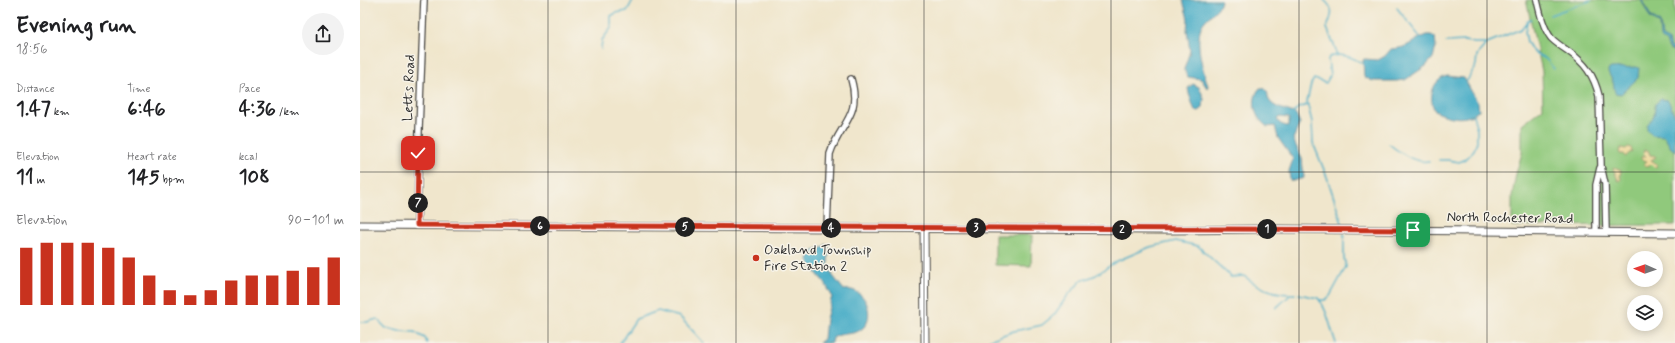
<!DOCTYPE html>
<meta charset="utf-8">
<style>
:root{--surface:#fff;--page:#f2f2f2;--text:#202124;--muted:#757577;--accent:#c8321e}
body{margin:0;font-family:Mynerve,sans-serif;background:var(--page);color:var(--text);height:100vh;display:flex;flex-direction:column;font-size:15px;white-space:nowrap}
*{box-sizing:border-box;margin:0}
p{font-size:13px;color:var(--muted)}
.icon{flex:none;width:22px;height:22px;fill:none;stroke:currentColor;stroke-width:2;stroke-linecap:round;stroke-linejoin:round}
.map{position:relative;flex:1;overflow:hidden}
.side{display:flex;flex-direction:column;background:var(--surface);width:360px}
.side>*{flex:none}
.needle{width:26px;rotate:272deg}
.buttons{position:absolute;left:1267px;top:251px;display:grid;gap:8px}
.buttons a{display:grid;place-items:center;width:36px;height:36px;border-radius:50%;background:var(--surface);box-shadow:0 2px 10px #0003;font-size:20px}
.pin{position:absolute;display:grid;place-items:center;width:34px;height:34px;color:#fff;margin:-17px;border-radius:8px;box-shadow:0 2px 6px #0006}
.km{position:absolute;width:20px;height:20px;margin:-10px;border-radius:50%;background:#222;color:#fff;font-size:11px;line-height:20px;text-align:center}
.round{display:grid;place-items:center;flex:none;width:42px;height:42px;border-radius:21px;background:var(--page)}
.summary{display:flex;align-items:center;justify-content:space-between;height:68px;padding:0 16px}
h1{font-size:22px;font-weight:800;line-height:30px}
.stats{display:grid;grid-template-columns:repeat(3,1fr);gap:6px;height:68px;padding:4px 16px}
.stats div{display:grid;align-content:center}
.stats b{font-size:20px;font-weight:800}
.stats small{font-size:11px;font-weight:400}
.stats p{font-size:11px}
.chart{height:112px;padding:8px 16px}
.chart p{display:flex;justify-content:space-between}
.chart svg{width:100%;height:72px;margin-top:4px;stroke:var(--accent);stroke-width:6}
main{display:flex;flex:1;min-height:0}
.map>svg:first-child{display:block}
.green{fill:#90c97c;stroke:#5e7a54}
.sand{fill:#eeda9e;stroke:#8c8264}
.water{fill:#48adc7;stroke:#3a6c79;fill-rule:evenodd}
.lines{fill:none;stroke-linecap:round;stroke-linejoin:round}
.stream{stroke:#48adc7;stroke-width:1.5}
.minor-casing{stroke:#494743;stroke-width:8}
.tertiary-casing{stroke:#494743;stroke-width:9}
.secondary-casing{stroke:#494743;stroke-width:9}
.minor{stroke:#fff;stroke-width:5.5}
.tertiary{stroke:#fff;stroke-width:7}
.secondary{stroke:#fff;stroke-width:7}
.route-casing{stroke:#fff;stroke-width:8}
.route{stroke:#c8321e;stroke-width:5}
.grid{fill:none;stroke:#2b2b2b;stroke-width:1;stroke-opacity:0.55}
.poi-dot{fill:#c8321e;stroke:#f7f3e8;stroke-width:1.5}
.labels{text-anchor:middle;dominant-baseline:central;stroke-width:3;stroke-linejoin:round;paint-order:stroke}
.street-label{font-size:14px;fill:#2b2b2b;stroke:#f7f3e8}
.poi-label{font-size:14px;fill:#2b2b2b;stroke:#f7f3e8;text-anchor:start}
</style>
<main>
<section class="side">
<div class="summary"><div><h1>Evening run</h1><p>18:56</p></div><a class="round"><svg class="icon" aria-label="share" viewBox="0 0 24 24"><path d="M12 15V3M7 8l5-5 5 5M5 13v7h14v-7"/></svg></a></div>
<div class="stats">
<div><p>Distance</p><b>1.47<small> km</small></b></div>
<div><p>Time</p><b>6:46</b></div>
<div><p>Pace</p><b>4:36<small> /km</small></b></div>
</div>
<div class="stats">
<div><p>Elevation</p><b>11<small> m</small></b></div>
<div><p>Heart rate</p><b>145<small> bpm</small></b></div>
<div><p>kcal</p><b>108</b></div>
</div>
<div class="chart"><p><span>Elevation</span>90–101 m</p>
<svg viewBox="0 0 160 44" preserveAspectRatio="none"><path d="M5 44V9M15 44V6M25 44V6M35 44V6M45 44V9M55 44V15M65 44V26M75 44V35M85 44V38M95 44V35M105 44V29M115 44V26M125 44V26M135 44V23M145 44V21M155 44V15"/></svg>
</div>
</section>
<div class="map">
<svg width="1315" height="343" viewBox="0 0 1315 343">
<rect width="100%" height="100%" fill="#f7f3e8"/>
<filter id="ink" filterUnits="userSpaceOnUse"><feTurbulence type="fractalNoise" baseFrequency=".025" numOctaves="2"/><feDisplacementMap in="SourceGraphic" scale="8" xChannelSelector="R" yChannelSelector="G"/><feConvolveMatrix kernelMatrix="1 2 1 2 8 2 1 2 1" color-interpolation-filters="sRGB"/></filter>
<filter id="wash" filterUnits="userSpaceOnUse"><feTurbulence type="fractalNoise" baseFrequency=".012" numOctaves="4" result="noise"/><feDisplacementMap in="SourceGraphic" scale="16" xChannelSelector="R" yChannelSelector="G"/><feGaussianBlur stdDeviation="0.9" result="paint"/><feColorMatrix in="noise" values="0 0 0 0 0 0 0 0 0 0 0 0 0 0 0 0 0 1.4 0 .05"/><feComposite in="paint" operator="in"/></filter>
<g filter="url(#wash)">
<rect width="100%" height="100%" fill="#f0e6cc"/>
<path class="green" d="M 1166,0 L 1315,0 L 1315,225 L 1152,226 L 1152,196 L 1156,174 L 1162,153 L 1162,124 L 1183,108 L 1182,71 Z
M 635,235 L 672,235 L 671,266 L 635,265 Z"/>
<path class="sand" d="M 1268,147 L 1271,148 L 1272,151 L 1265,157 L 1264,154 L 1260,154 L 1259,151 L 1261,148 L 1266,149 Z
M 1284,150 L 1288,150 L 1290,155 L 1295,156 L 1296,157 L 1291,160 L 1297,164 L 1296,167 L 1294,167 L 1291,164 L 1288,167 L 1285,166 L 1284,164 L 1287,161 L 1281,159 L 1282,156 L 1286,156 L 1283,153 Z
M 1254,167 L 1261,171 L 1260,176 L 1261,179 L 1260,181 L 1258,180 L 1253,168 Z"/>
<path class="water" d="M 823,0 L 861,0 C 861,10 845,17 841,27 C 835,45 843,69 848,86 L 847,88 L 841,79 L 828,77 L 824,69 L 830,51 L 827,30 L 828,19 Z
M 1281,0 L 1283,0 L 1291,17 L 1300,23 L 1302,37 L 1308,40 L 1310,47 L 1315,50 L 1315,52 L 1309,49 L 1306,42 L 1300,38 L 1299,24 L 1290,18 Z
M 1066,35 L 1071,35 L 1075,37 L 1076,46 L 1073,58 L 1066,66 L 1045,80 L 1037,81 L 1013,81 L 1004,77 L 1003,60 L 1004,59 L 1018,60 L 1025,56 L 1031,49 C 1050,48 1051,41 1066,35 Z
M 1276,67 L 1279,68 L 1278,78 L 1261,94 L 1255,93 L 1253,82 L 1248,72 L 1248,70 L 1251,68 Z
M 1087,76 L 1104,78 L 1118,103 L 1119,110 C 1108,122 1088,118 1075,111 C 1068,98 1072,80 1087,76 Z
M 833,84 L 839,87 L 844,98 L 843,108 L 839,111 L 835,111 L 829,94 L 828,88 Z
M 900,88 L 904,88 C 909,92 907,95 909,100 C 913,108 928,110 936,114 L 940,123 L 933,139 L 942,159 L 944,178 L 933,181 L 930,180 L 929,171 L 933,159 L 918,138 L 915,126 L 907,127 C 905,124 903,124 901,121 C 893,113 892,96 900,88 ZM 920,117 L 929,118 L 929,126 C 924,126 919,124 917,119 Z
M 1301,99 L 1308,100 L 1315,116 L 1315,151 L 1311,148 L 1304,136 L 1292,135 L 1287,129 C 1286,122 1293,121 1294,115 C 1295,111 1295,108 1295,104 Z
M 466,244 L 469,246 L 468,266 L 473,276 L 484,290 C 503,286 516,312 504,327 C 495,337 482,331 473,338 L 472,343 L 459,343 L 464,339 L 466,319 L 472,296 L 465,283 L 452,268 L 448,260 C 449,254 455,248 462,248 Z"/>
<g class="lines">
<path class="stream" d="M 964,0 C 976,10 971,16 967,28 L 976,50 L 976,55
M 1037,8 L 1060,37
M 1190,15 L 1232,0
M 1167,22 L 1165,32 L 1167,42 L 1173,52 L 1186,59 L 1194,69
M 1086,42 L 1105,41 L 1114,43 L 1125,43
M 241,49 L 242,40 L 251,28 L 251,16 L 256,13 L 267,11 L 273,0
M 1107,81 L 1116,65 L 1117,55 L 1127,43 L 1161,29 L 1168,20 L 1171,19
M 933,113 L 938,108 L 947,105
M 1029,144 C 1039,152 1056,164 1069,161
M 1079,160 L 1088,160 L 1099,162 L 1104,160 L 1114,150 L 1117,142 L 1117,130 L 1113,115
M 983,226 L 967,177 L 953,143 L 952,122 L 947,102 L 951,84 L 954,79 L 966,83 L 970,76 L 968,60 L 969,57 C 981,53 993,57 1003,64
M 939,294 L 958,298 C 968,310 970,328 976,343
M 960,300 L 965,300 L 970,296 L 986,267 L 984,258 L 984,234
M 916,308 L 930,295
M 0,322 L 7,322 L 17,319 L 26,328 L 39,331 L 55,332 L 59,335 L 65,338 L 67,343
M 260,343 L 276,319 L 298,311 L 320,317 L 344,343
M 626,343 L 629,340 L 654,331 L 682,325 L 694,315 L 708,295 L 721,281 L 736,275 L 757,261 L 790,247 L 816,241 L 838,246 L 871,277 L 884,276 C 899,288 916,295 935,294"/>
</g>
</g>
<g filter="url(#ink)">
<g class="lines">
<g class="minor-casing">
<path id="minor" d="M 1177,0 C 1180,13 1183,27 1191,38 C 1196,43 1202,47 1208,51 C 1225,63 1234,75 1239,96 L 1241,166 L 1245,184 L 1246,232
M 57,225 L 59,129 L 64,0
M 467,228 L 470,154 C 480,123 502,116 491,79
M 1236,232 L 1236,185 L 1240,168"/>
</g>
<g class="tertiary-casing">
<path id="tertiary" d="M 564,229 L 565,343"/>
</g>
<g class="secondary-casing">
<path id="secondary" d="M 0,225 L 804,230 L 913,229 L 1315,233"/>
</g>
<use href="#minor" class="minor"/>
<use href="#tertiary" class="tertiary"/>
<use href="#secondary" class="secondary"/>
</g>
</g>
<g class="lines" filter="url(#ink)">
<g class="route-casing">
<path id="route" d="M 58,153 L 57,225 L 1053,230"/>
</g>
<use href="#route" class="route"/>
</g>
<path class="grid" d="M 188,0 L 188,343M 376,0 L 376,343M 564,0 L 564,343M 751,0 L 751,343M 939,0 L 939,343M 1127,0 L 1127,343M 0,172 L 1315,172"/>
<circle class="poi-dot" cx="396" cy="258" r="4"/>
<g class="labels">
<g class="street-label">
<text transform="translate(49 88) rotate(-88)">Letts Road</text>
<text transform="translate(1150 218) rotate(1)">North Rochester Road</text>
</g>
<g class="poi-label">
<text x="404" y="250">Oakland Township<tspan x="404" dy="16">Fire Station 2</tspan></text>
</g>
</g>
</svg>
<div class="buttons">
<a><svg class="needle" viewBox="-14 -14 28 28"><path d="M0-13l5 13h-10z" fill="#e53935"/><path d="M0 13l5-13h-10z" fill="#757577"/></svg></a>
<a><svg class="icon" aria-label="layers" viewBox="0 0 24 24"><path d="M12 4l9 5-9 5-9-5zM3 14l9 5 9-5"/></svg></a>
</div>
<div class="pin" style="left:1053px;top:230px;background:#1e9e55"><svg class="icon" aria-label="arrive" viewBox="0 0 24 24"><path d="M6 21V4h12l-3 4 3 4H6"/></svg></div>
<div class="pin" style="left:58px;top:153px;background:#d93025"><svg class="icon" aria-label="check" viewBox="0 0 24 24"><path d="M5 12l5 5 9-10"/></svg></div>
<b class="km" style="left:907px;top:229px">1</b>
<b class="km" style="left:762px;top:230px">2</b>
<b class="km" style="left:616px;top:228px">3</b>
<b class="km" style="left:471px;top:228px">4</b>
<b class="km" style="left:325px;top:227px">5</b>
<b class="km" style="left:180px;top:226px">6</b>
<b class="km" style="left:58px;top:203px">7</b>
</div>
</main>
